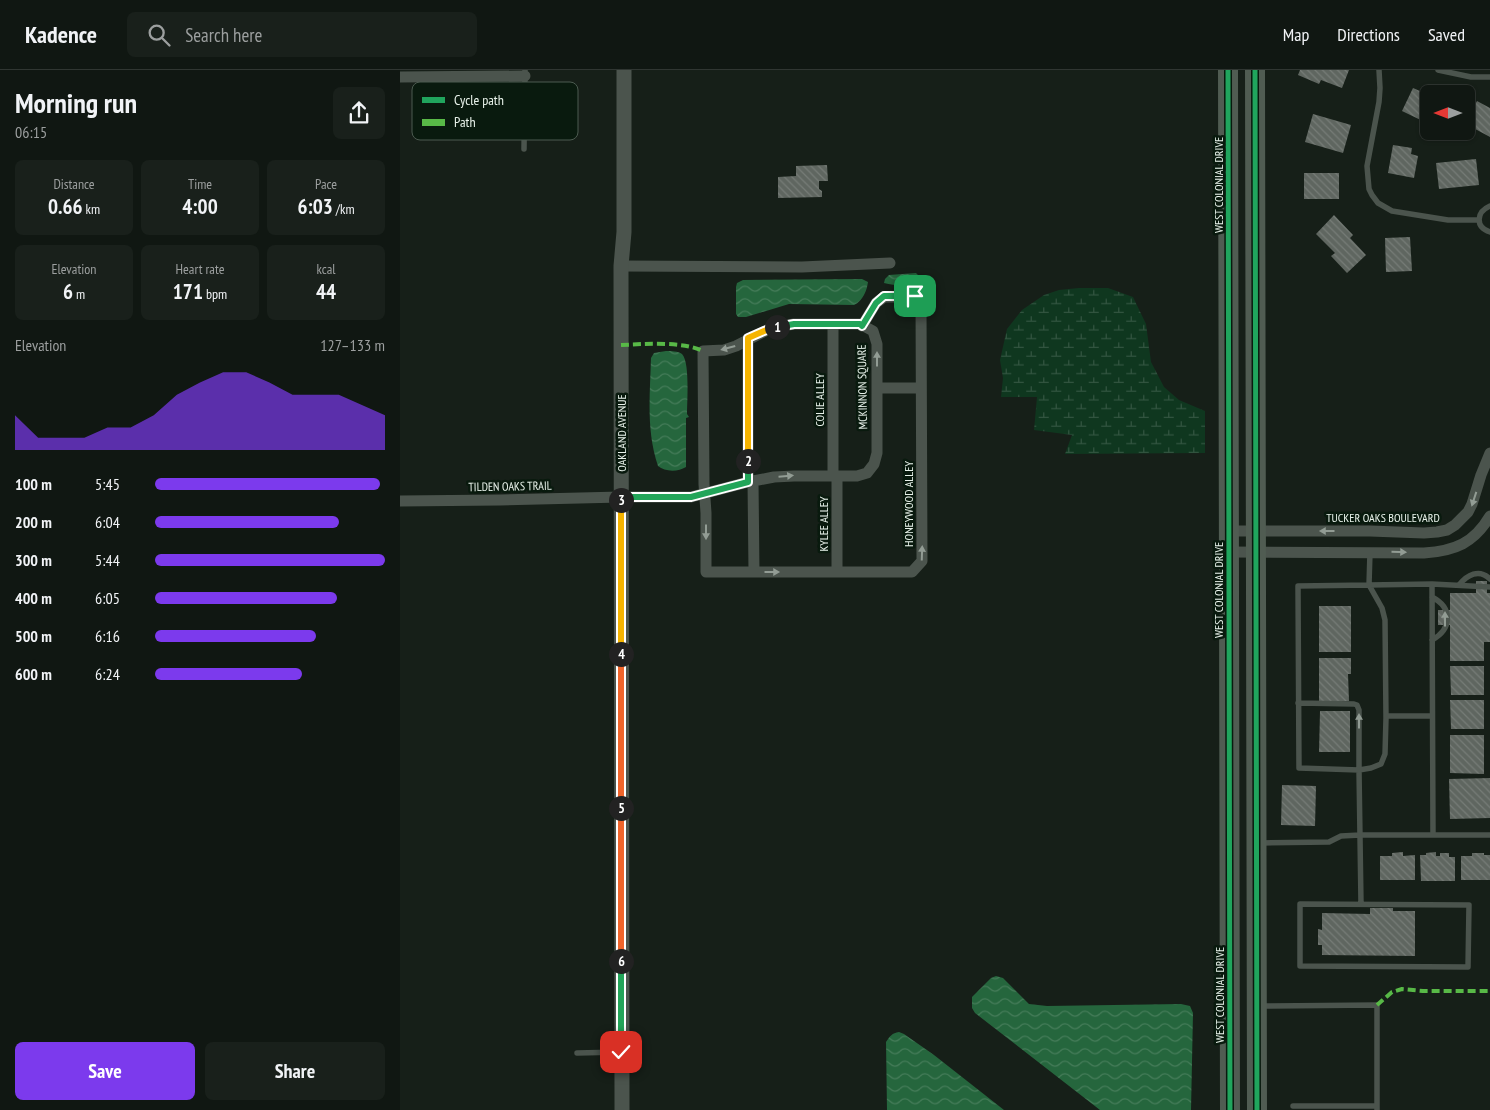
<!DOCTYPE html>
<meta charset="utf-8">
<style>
:root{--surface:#101712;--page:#19201b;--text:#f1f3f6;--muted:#9c9f9f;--line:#303632;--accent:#7c3aed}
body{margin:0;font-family:"PT Sans Narrow",sans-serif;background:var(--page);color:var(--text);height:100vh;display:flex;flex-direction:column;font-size:19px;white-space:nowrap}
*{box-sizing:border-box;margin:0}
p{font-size:16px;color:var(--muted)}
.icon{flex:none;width:28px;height:28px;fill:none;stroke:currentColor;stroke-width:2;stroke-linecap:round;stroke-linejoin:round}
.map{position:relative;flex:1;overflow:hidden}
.sheet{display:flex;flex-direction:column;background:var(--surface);width:400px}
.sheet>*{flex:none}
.needle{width:32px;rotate:270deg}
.fabs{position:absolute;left:1020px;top:15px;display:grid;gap:10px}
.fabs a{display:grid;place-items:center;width:55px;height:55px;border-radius:8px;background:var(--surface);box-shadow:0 1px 4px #0004,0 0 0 1px var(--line);font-size:25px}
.pin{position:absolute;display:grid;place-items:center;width:42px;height:42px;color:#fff;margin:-21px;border-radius:10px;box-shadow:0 2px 8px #0006}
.km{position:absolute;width:25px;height:25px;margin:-12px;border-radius:50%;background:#222;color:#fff;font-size:14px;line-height:25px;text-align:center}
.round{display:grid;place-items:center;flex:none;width:52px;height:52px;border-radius:8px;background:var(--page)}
.headline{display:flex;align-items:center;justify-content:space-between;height:85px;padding:0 15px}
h1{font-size:28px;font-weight:700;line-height:38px}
.figures{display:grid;grid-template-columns:repeat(3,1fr);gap:8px;height:85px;padding:5px 15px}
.figures div{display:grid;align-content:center;border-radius:8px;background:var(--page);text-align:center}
.figures b{font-size:21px;font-weight:700}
.figures small{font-size:14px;font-weight:400}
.figures p{font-size:14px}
.chart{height:140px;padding:10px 15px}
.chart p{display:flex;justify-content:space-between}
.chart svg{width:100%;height:90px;margin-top:5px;fill:var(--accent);opacity:.7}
.cta{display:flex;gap:10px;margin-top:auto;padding:10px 15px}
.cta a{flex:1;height:58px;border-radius:8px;background:var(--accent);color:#fff;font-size:20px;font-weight:700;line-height:58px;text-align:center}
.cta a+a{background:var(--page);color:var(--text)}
ul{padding:0 15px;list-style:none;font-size:16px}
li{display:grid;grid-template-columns:80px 60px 1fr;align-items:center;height:38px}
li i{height:12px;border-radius:6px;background:var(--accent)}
header{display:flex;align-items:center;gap:30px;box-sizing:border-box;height:70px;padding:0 25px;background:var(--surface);border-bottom:1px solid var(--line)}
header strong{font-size:24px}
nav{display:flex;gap:28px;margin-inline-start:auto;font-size:18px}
.search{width:350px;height:45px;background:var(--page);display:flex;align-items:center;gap:12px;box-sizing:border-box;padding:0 18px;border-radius:8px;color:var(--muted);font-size:19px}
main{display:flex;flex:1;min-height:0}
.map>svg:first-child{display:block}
.wetland{fill:url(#wetland-marsh)}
.water{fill:url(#water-waves)}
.building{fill:url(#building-back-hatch)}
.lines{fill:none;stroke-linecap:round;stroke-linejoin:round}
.service{stroke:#4b544d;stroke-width:5.5}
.minor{stroke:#4b544d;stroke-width:11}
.tertiary{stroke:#4b544d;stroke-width:15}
.trunk{stroke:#505c52;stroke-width:20}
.quiet{stroke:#58b947;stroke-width:4;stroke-dasharray:8 4;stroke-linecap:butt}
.cycleway-casing{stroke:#091a0e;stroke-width:8}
.cycleway{stroke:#20a55d;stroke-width:5}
.oneway{fill:#929c94}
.split-1-casing{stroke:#fff;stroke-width:10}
.split-2-casing{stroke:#fff;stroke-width:10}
.split-3-casing{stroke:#fff;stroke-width:10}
.split-4-casing{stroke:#fff;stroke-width:10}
.split-5-casing{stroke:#fff;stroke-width:10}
.split-6-casing{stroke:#fff;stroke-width:10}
.split-7-casing{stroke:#fff;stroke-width:10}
.split-1{stroke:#22a559;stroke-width:6}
.split-2{stroke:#f5b400;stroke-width:6}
.split-3{stroke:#22a559;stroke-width:6}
.split-4{stroke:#f5b400;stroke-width:6}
.split-5{stroke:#f0652b;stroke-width:6}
.split-6{stroke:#f0652b;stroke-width:6}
.split-7{stroke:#22a559;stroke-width:6}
.labels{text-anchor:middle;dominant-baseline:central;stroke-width:5;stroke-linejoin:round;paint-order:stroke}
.street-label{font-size:12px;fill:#e9f3eb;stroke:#091a0e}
.key{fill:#091a0e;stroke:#4c5b50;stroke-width:1}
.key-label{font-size:14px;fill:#e9f3eb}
</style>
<header>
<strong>Kadence</strong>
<div class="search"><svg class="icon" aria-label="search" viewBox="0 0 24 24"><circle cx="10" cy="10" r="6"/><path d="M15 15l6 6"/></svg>Search here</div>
<nav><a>Map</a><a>Directions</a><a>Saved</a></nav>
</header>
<main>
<section class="sheet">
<div class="headline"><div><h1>Morning run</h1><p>06:15</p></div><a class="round"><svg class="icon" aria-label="share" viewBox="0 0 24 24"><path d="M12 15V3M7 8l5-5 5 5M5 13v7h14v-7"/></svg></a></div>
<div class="figures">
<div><p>Distance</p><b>0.66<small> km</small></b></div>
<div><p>Time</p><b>4:00</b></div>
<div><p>Pace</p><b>6:03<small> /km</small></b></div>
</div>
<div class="figures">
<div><p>Elevation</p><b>6<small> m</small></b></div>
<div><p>Heart rate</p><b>171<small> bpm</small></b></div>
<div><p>kcal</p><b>44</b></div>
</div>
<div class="chart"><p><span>Elevation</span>127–133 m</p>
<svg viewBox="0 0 160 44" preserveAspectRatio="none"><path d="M0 44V27L10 38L20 38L30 38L40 33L50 33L60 27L70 17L80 11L90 6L100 6L110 11L120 17L130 17L140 17L150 22L160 27V44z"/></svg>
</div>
<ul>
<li><b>100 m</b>5:45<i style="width:98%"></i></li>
<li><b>200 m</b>6:04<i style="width:80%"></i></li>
<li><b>300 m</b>5:44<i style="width:100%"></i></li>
<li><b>400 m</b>6:05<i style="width:79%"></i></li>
<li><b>500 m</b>6:16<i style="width:70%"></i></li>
<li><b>600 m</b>6:24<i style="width:64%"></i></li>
</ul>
<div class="cta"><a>Save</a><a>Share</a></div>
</section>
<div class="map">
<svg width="1090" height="1040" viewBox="0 0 1090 1040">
<defs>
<pattern id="wetland-marsh" width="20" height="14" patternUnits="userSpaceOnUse" patternTransform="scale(1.25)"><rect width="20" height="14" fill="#0f371f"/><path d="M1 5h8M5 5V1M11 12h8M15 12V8" fill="none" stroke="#325440"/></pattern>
<pattern id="water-waves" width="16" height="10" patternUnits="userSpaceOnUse" patternTransform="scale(1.25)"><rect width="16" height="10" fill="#25663d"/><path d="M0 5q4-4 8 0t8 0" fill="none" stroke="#457c59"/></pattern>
<pattern id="building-back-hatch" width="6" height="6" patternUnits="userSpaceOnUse" patternTransform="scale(1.25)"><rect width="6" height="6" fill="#5f6660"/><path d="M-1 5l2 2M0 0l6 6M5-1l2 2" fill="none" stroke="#767c77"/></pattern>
</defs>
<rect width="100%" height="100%" fill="#161f18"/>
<path class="wetland" d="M 679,218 L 708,218 L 733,227 L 746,254 L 751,292 L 764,317 L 779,330 L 805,341 L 805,383 L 665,384 L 672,365 L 634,360 L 637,327 L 601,327 L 603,308 L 600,290 L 607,259 L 622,240 L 644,225 L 659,220 Z"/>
<path class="water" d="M 516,203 L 521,208 L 520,213 C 508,216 496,216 484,213 L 485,209 L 489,205 Z
M 462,209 L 468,212 C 467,220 463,231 454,235 L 389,234 L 346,247 L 338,247 L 336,244 L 336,217 L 337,213 L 343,210 Z
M 266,281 C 271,281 278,281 282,284 C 290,292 287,332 287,344 L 289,347 L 286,348 L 286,397 C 278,402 265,402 258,396 C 246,360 250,326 251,288 L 254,283 Z
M 596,906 L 603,908 L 629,934 L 647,936 L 781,934 L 790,936 L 793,943 L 791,1040 L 700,1040 L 575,943 L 572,938 L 572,927 L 591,908 Z
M 499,962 L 504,964 L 534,985 L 604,1040 L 487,1040 L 486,972 C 490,966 492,963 499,962 Z"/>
<path class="building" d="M 900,0 L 949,0 L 942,18 L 921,10 L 919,14 L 898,5 Z
M 1013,18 L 1029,25 L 1029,54 L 1002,41 Z
M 1077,31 L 1090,38 L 1090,67 L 1066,54 L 1066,51 Z
M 913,44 L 951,55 L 943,83 L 905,72 Z
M 993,75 L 1012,78 L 1011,84 L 1018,86 L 1014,108 L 988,103 Z
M 1076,89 L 1079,115 L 1039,119 L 1036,93 Z
M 427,95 L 428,111 L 419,111 L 419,119 L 422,121 L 422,127 L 378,128 L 378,107 L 396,106 L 396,96 Z
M 904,103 L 939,103 L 939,129 L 904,129 Z
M 934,145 L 953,165 L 950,168 L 966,185 L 947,203 L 931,186 L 935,183 L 916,164 Z
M 1010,167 L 1012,201 L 986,202 L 985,168 Z
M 1076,511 L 1087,511 L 1087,523 L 1090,523 L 1090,572 L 1084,572 L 1084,591 L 1050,591 L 1050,555 L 1038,555 L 1038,540 L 1050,540 L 1050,523 L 1076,523 Z
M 919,536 L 951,536 L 951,582 L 919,582 Z
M 919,588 L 951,588 L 951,604 L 948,604 L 949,631 L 919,632 Z
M 1050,596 L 1084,596 L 1084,625 L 1051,625 Z
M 1050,630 L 1084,630 L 1084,659 L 1051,659 Z
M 920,641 L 950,641 L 950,682 L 919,682 Z
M 1050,665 L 1084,665 L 1084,704 L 1050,703 Z
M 1090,708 L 1090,748 L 1050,749 L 1049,709 Z
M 882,715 L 916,716 L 915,756 L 881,755 Z
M 1003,782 L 1003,786 L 1015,785 L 1015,810 L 980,810 L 980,786 L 992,786 L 992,783 Z
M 1036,782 L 1036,786 L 1040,786 L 1040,783 L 1049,783 L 1049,787 L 1055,787 L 1055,811 L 1021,811 L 1020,785 L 1026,785 L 1026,783 Z
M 1072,783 L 1084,783 L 1084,785 L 1090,785 L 1090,810 L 1061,810 L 1061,786 L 1072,786 Z
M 970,838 L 993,838 L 993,841 L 1015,841 L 1015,886 L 922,885 L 922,875 L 918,875 L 918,859 L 922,860 L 922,843 L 970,844 Z"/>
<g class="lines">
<path class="service" d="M 979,0 L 980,18 L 979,32 L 967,96 L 969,119 L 972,125 L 978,133 L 992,141 L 1048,150 L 1079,150
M 1038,0 L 1071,7 L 1090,7
M 124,79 L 125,0
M 1090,136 C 1076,142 1075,157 1090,162
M 1032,514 L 1033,765
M 1059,515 C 1067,505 1079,498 1090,509
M 1032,527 C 1053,538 1052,559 1032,570
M 898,633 L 954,634 L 957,635 L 959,640 L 959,700 L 971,698 L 981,694 L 985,684 L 986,648 L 985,550 L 982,538 L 969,515 L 1032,514 L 1090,517
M 986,646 L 1032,646
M 861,773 L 929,772 L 941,766 L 960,765 L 1090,765
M 900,834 L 1069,835 L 1068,897 L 900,896 Z
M 961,834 L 959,700 L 899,698 L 898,516 L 969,515 L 970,482
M 859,936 L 977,935 L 977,1040
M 177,983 L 221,982
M 893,1036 L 977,1036"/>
<path class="minor" d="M 0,7 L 125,6
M 221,196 L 402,197 L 490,193
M 433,254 L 433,406
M 348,269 L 348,412
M 477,318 L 521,318
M 437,406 L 437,502
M 353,411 L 354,502
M 0,431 L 100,430 L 221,427 L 291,427 L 348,412 L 374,407 L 394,406 L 457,406 L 467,403 L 474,394 L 477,383 L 477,274 L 473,261 L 460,254 L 394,254 L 371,258 L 336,276 L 324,280 L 303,281 L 304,414 L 306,443 L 306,502 L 512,502 L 522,491 L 521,232 L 515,227 L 484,227 L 476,233 L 462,256
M 828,461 L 970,461 L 1024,463 L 1037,462 L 1047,460 L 1055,455 L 1068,442 L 1072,434 L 1081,405 L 1090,383
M 828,482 L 1024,483 C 1055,481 1074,473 1090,446"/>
<path class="tertiary" d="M 222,1040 L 221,196 L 224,162 L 224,0"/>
<path class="trunk" d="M 828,0 L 830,1040
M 855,0 L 857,1040"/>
<path class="quiet" d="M 221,275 C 244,274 283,271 303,281
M 977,935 L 992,922 L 1002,919 L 1023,921 L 1090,921"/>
<g class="cycleway-casing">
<path id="cycleway" d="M 828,0 L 830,1040
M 855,0 L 857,1040"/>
</g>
<use href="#cycleway" class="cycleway"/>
</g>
<defs><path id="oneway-solid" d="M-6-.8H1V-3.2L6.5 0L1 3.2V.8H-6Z" transform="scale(1.25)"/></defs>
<g class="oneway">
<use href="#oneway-solid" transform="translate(328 278) rotate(165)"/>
<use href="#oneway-solid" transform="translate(477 289) rotate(-90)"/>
<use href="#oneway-solid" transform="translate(386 406) rotate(-5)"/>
<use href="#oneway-solid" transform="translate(1074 429) rotate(108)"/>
<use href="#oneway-solid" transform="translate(927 461) rotate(180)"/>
<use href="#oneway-solid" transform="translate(306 462) rotate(90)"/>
<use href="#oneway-solid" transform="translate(999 482) rotate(1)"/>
<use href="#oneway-solid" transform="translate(522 483) rotate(-88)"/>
<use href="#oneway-solid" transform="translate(372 502)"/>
<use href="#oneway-solid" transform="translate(1045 549) rotate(-90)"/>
<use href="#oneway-solid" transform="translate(959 651) rotate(-90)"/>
</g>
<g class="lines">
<g class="split-1-casing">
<path id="split-1" d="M 377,257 L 394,254 L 460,254 L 462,256 L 476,233 L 484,226 L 515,226"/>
</g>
<g class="split-2-casing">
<path id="split-2" d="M 348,391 L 348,268 L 371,258 L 377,257"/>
</g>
<g class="split-3-casing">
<path id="split-3" d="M 221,430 L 221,427 L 291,427 L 348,412 L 348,391"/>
</g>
<g class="split-4-casing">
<path id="split-4" d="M 221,430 L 221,584"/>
</g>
<g class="split-5-casing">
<path id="split-5" d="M 221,738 L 221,584"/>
</g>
<g class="split-6-casing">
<path id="split-6" d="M 221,738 L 221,891"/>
</g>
<g class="split-7-casing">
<path id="split-7" d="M 221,891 L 221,982"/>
</g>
<use href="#split-1" class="split-1"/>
<use href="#split-2" class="split-2"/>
<use href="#split-3" class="split-3"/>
<use href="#split-4" class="split-4"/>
<use href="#split-5" class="split-5"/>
<use href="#split-6" class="split-6"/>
<use href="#split-7" class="split-7"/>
</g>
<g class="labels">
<g class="street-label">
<text transform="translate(818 115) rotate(-90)">WEST COLONIAL DRIVE</text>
<text transform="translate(462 317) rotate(-91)">MCKINNON SQUARE</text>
<text transform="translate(419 330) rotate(-90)">COLIE ALLEY</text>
<text transform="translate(221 363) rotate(-90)">OAKLAND AVENUE</text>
<text transform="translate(110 416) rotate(-1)">TILDEN OAKS TRAIL</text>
<text transform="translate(508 434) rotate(-90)">HONEYWOOD ALLEY</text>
<text x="983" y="447">TUCKER OAKS BOULEVARD</text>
<text transform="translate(423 454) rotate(-90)">KYLEE ALLEY</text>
<text transform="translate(818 520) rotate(-90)">WEST COLONIAL DRIVE</text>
<text transform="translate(819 925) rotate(-90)">WEST COLONIAL DRIVE</text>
</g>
</g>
<rect x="12" y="12" width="166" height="58" rx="8" class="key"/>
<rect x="22" y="27" width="23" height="6" fill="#20a55d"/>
<rect x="22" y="49" width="23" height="7" fill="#58b947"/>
<g class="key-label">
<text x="54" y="35">Cycle path</text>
<text x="54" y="57">Path</text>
</g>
</svg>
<div class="fabs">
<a><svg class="needle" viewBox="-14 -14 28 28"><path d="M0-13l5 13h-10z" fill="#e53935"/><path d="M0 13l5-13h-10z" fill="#9c9f9f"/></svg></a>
</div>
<div class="pin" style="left:515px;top:226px;background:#1e9e55"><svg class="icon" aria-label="arrive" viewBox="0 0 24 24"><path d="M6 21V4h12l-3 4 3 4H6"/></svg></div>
<div class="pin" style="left:221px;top:982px;background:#d93025"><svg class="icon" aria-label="check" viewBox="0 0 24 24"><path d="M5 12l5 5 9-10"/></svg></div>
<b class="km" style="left:377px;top:257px">1</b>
<b class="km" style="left:348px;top:391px">2</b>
<b class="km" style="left:221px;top:430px">3</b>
<b class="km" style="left:221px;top:584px">4</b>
<b class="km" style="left:221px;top:738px">5</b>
<b class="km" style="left:221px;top:891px">6</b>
</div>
</main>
